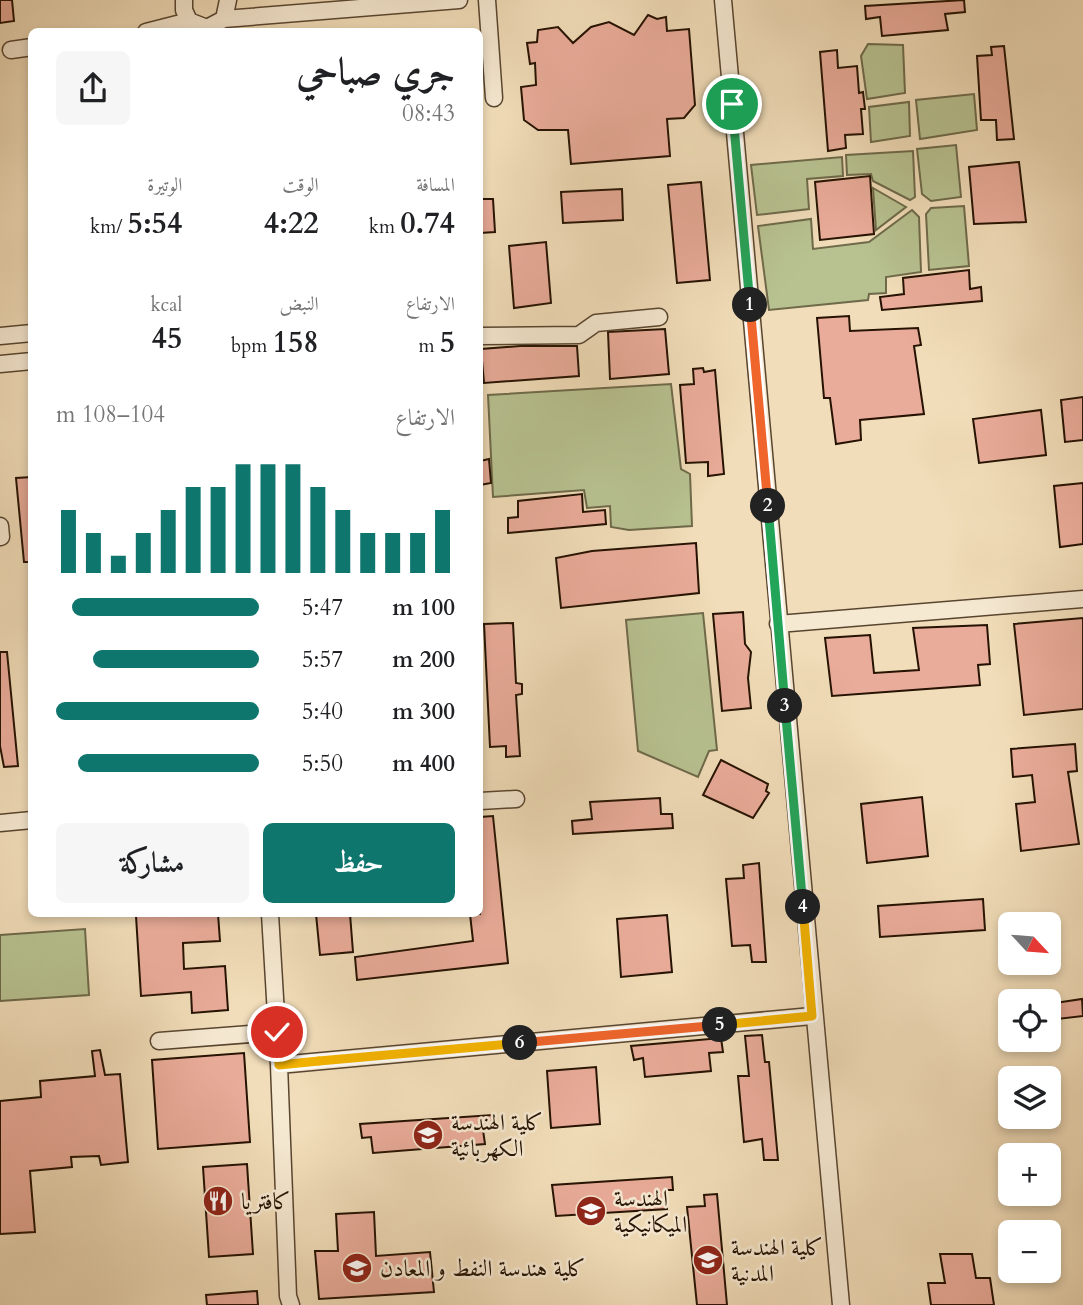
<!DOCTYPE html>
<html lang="ar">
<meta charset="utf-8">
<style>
:root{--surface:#fff;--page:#f6f6f6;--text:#202124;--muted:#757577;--accent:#0f766e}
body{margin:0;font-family:Cardo,Amiri,serif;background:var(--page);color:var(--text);direction:rtl;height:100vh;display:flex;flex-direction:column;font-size:26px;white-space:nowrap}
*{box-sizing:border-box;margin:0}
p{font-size:23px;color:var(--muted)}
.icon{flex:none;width:38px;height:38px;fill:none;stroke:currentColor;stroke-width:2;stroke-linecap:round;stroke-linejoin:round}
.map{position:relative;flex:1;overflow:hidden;direction:ltr}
.panel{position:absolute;left:28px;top:28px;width:455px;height:889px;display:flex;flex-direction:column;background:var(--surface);border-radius:10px;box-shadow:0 4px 10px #0003;direction:rtl}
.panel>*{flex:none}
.needle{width:46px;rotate:116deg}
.buttons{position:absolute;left:998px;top:912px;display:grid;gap:14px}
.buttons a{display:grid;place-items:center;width:63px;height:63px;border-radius:10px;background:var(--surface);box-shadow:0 4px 10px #0003;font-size:35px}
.pin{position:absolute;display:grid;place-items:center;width:60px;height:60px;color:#fff;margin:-30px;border:4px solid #fff;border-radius:50%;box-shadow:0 2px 7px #0007}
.km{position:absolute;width:35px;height:35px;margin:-18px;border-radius:50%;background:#222;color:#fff;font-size:19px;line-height:35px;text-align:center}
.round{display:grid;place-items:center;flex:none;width:74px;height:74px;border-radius:10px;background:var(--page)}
.summary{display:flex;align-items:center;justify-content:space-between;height:119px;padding:0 28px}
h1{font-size:38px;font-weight:600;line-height:52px}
.stats{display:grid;grid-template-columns:repeat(3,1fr);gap:10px;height:119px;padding:7px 28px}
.stats div{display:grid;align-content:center}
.stats b{font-size:30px;font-weight:600}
.stats small{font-size:19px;font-weight:400}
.stats p{font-size:19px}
.chart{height:196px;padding:14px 28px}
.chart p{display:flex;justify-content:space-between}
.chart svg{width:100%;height:126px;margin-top:7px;stroke:var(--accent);stroke-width:6}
.button{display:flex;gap:14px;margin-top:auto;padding:14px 28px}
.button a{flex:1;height:80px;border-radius:10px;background:var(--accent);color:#fff;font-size:28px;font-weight:600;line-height:80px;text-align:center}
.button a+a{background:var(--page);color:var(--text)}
ul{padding:0 28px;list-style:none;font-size:23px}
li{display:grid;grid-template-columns:112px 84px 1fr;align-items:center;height:52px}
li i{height:18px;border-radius:9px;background:var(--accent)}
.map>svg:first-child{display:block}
.green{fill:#b8c291;stroke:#6e6a4a;stroke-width:2}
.building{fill:#eaac9a;stroke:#251202;stroke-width:2}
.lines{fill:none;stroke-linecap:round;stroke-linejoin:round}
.minor-casing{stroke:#584530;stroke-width:19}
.minor{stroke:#f6e9d2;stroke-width:16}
.split-1-casing{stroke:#fff;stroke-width:14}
.split-2-casing{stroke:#fff;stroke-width:14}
.split-3-casing{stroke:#fff;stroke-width:14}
.split-4-casing{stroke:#fff;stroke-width:14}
.split-5-casing{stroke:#fff;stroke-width:14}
.split-6-casing{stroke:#fff;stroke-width:14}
.split-7-casing{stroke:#fff;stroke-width:14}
.split-8-casing{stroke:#fff;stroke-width:14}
.split-1{stroke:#22a559;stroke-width:9}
.split-2{stroke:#f0652b;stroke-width:9}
.split-3{stroke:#22a559;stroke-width:9}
.split-4{stroke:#22a559;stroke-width:9}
.split-5{stroke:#f5b400;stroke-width:9}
.split-6{stroke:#f0652b;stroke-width:9}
.split-7{stroke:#f5b400;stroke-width:9}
.split-8{stroke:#f5b400;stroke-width:9}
.labels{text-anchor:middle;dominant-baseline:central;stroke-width:5;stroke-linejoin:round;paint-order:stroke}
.poi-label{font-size:23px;fill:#251202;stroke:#f6e9d2;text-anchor:start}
</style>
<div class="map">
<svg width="1083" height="1305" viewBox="0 0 1083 1305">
<rect width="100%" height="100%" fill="#f1ddb9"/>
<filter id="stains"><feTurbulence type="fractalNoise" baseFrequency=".00286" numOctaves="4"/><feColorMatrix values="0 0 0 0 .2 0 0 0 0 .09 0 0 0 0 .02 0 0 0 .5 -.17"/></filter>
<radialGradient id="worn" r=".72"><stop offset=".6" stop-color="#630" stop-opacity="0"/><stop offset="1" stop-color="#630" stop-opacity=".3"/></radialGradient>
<path class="green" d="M 868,44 L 903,45 L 905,93 L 867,99 L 861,56 Z
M 974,94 L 977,130 L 920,139 L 916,100 Z
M 909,102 L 910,136 L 871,142 L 869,107 Z
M 956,145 L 961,197 L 931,201 L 922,194 L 917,149 Z
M 913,151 L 915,197 L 910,200 L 873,181 L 871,174 L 847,175 L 846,155 Z
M 842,157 L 843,176 L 807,179 L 809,209 L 757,215 L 751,165 Z
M 873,188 L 906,207 L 876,230 Z
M 964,206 L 969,266 L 929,270 L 926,214 L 931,208 Z
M 912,210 L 919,217 L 921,272 L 886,277 L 886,293 L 869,294 L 868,300 L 769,310 L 758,226 L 811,219 L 813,249 L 869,242 Z
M 671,384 L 681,469 L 690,474 L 692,526 L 629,530 L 611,527 L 610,506 L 587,508 L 584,490 L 493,497 L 488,395 Z
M 703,613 L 717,750 L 709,751 L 698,777 L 638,751 L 626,620 Z
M 85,929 L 89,995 L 0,1001 L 0,935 Z"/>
<path class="building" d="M 0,0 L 12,0 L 14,21 L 0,23 Z
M 964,0 L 965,12 L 945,14 L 948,30 L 882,36 L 880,17 L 866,19 L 865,6 Z
M 648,15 L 657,19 L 666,17 L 667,31 L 689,29 L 695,105 L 684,118 L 667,119 L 670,156 L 571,164 L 568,130 L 538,130 L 524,120 L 521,87 L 536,85 L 535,63 L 530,64 L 527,43 L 537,42 L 538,30 L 558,27 L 573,43 L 591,27 L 609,22 L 634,35 Z
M 1004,46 L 1014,139 L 997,140 L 996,120 L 981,120 L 977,56 L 992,55 L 991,47 Z
M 837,50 L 838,68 L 857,66 L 859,93 L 863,92 L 865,109 L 861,109 L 863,134 L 845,135 L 846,148 L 828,151 L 820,52 Z
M 1019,162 L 1026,222 L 974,224 L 969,167 Z
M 870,176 L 874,234 L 820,240 L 815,182 Z
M 701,182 L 710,280 L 677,283 L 668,185 Z
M 622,189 L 623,220 L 563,223 L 561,192 Z
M 480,199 L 493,199 L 495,232 L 480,233 Z
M 546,242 L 551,303 L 514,308 L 509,246 Z
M 969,270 L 970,289 L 981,287 L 982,301 L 882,310 L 880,297 L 904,294 L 903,278 Z
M 849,316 L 850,331 L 918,328 L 921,345 L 914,346 L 924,414 L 860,420 L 861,440 L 836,444 L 830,398 L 824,398 L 817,318 Z
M 665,329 L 669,374 L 610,379 L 608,332 Z
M 520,346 L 577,346 L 579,376 L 484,383 L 481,349 Z
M 703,368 L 704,372 L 715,370 L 724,474 L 708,476 L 708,462 L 686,463 L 680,385 L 694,384 L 693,369 Z
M 1083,397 L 1083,440 L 1065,442 L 1061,400 Z
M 1041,410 L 1046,455 L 979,463 L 973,419 Z
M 489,459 L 491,483 L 480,485 L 480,461 Z
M 32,477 L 32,562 L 24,562 L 16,478 Z
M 1083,483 L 1083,544 L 1060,547 L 1054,486 Z
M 582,494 L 583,512 L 605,510 L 606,524 L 508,533 L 508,518 L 518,517 L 518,501 Z
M 696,543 L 699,593 L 561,608 L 556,558 L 592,551 Z
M 743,612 L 745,644 L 751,652 L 748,678 L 751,708 L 722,711 L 713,614 Z
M 1083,618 L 1083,709 L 1024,715 L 1014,624 Z
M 513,623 L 516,683 L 522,684 L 522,694 L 516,695 L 520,756 L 506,757 L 506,746 L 490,747 L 484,624 Z
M 987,625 L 990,664 L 978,665 L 980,685 L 832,696 L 825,638 L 870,635 L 874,673 L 919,670 L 913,628 Z
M 0,652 L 7,652 L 18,766 L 4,767 L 0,746 Z
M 1075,744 L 1077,771 L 1068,772 L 1079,844 L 1021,851 L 1016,804 L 1035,802 L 1032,775 L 1013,777 L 1011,749 Z
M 721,760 L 768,784 L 766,791 L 769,793 L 753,818 L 703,795 Z
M 922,797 L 928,856 L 867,863 L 861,804 Z
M 660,798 L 661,814 L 672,814 L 673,828 L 573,834 L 572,821 L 592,819 L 590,802 Z
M 493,816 L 508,963 L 357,980 L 355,957 L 473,941 L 470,914 L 480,914 L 480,817 Z
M 759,863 L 766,962 L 752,962 L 750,945 L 732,946 L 726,879 L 744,878 L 743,865 Z
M 983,899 L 985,930 L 880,937 L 878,906 Z
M 165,914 L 218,914 L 220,941 L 183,943 L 184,969 L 225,966 L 228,1010 L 192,1013 L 191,992 L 141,996 L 136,916 Z
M 316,914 L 350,914 L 353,952 L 320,955 Z
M 667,915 L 672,972 L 621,977 L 617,919 Z
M 1082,999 L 1083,1016 L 1049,1020 L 1048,1004 Z
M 762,1035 L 765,1062 L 769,1062 L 778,1160 L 764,1160 L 762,1139 L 744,1142 L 738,1076 L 749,1076 L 745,1036 Z
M 721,1038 L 723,1052 L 709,1053 L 711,1071 L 645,1077 L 643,1058 L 634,1060 L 631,1046 Z
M 100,1050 L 105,1075 L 120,1074 L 128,1162 L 101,1165 L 99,1156 L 71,1157 L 72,1167 L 30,1171 L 35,1232 L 0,1234 L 0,1101 L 41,1097 L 40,1081 L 95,1076 L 92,1051 Z
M 244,1053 L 250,1142 L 158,1149 L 152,1060 Z
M 596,1067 L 600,1124 L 551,1128 L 547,1071 Z
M 493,1115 L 495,1129 L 483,1130 L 485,1144 L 373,1153 L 371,1137 L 362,1138 L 360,1124 Z
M 247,1164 L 253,1254 L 209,1257 L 203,1167 Z
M 672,1177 L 673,1190 L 664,1190 L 667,1209 L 556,1216 L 552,1185 Z
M 717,1194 L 727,1305 L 697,1305 L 687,1207 L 705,1206 L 704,1195 Z
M 374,1212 L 376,1256 L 430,1252 L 434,1292 L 319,1299 L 315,1251 L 338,1251 L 336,1214 Z
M 940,1254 L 972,1254 L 976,1278 L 990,1278 L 994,1305 L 931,1305 L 928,1283 L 945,1283 Z
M 257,1291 L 258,1305 L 207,1305 L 206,1295 Z"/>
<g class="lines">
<g class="minor-casing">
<path id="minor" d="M 184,0 L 184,10 L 189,21 L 207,28 L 224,19 L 228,0
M 487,0 L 494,98
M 723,0 L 841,1305
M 224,19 L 459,0
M 146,32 L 189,21
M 11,50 L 32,47
M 0,336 L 32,333
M 480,336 L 579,335 L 596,323 L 659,317
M 0,364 L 32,361
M 0,526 L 1,537
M 778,624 L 1083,599
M 480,801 L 516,799
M 0,823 L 32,820
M 270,914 L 279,1065 L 812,1016
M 159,1041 L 277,1032
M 279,1065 L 288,1296 L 291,1305"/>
</g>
<use href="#minor" class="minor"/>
</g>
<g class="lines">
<g class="split-1-casing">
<path id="split-1" d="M 732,104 L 750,305"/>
</g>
<g class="split-2-casing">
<path id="split-2" d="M 750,305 L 768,506"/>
</g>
<g class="split-3-casing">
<path id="split-3" d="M 768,506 L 785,706"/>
</g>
<g class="split-4-casing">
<path id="split-4" d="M 785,706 L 803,907"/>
</g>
<g class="split-5-casing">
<path id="split-5" d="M 720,1025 L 812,1016 L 803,907"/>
</g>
<g class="split-6-casing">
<path id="split-6" d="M 520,1043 L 720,1025"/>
</g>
<g class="split-7-casing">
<path id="split-7" d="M 319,1061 L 520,1043"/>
</g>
<g class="split-8-casing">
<path id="split-8" d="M 277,1032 L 279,1065 L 319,1061"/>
</g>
<use href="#split-1" class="split-1"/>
<use href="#split-2" class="split-2"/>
<use href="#split-3" class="split-3"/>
<use href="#split-4" class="split-4"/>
<use href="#split-5" class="split-5"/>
<use href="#split-6" class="split-6"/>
<use href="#split-7" class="split-7"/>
<use href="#split-8" class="split-8"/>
</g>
<defs>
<g id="university-disc" transform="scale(1.575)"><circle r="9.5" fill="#8f2418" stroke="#f6e9d2"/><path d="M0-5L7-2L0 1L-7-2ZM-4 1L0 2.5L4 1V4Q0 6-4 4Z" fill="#fff"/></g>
<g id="restaurant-disc" transform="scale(1.575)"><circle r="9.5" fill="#8f2418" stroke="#f6e9d2"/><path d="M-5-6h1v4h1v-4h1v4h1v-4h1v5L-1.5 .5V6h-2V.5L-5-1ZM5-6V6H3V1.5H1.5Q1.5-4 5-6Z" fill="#fff"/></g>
</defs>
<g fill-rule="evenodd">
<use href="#university-disc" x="428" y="1135"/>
<use href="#restaurant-disc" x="218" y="1201"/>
<use href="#university-disc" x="591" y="1211"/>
<use href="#university-disc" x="708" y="1260"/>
<use href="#university-disc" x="357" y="1268"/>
</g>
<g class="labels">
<g class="poi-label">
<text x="451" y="1122">كلية الهندسة<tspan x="451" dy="26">الكهربائية</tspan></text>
<text x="614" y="1198">الهندسة<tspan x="614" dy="26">الميكانيكية</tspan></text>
<text x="241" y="1201">كافتريا</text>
<text x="731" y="1247">كلية الهندسة<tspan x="731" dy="26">المدنية</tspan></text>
<text x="380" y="1268">كلية هندسة النفط و المعادن</text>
</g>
</g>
<rect width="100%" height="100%" filter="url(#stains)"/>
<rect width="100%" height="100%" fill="url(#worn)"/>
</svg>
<div class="buttons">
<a><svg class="needle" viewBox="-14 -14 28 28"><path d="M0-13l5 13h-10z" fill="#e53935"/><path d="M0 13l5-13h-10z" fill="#757577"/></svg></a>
<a><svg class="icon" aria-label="locate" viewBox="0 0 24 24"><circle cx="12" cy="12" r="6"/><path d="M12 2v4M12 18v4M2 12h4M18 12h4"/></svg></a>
<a><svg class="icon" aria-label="layers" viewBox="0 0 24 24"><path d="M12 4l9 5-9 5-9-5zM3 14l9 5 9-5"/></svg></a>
<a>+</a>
<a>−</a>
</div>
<div class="pin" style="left:732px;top:104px;background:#1e9e55"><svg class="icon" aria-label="arrive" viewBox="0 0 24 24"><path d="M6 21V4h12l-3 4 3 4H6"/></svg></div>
<div class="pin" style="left:277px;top:1032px;background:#d93025"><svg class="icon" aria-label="check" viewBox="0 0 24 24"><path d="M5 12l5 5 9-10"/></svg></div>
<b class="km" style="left:750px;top:305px">1</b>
<b class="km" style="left:768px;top:506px">2</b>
<b class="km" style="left:785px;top:706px">3</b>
<b class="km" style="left:803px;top:907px">4</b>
<b class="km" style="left:720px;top:1025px">5</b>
<b class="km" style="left:520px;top:1043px">6</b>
<section class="panel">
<div class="summary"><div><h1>جري صباحي</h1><p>08:43</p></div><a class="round"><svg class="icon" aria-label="share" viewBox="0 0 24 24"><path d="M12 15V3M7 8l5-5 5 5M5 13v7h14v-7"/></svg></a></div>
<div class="stats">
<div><p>المسافة</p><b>0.74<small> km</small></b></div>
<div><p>الوقت</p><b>4:22</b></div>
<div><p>الوتيرة</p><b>5:54<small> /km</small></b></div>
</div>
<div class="stats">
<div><p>الارتفاع</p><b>5<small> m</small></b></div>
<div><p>النبض</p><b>158<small> bpm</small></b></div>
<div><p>kcal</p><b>45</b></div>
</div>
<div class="chart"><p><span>الارتفاع</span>104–108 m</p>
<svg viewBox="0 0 160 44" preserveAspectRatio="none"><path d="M5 44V22M15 44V30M25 44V38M35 44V30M45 44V22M55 44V14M65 44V14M75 44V6M85 44V6M95 44V6M105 44V14M115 44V22M125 44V30M135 44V30M145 44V30M155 44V22"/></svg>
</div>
<ul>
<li><b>100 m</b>5:47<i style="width:92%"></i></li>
<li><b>200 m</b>5:57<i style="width:82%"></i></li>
<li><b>300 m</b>5:40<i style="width:100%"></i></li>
<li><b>400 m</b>5:50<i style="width:89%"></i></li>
</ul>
<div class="button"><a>حفظ</a><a>مشاركة</a></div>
</section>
</div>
